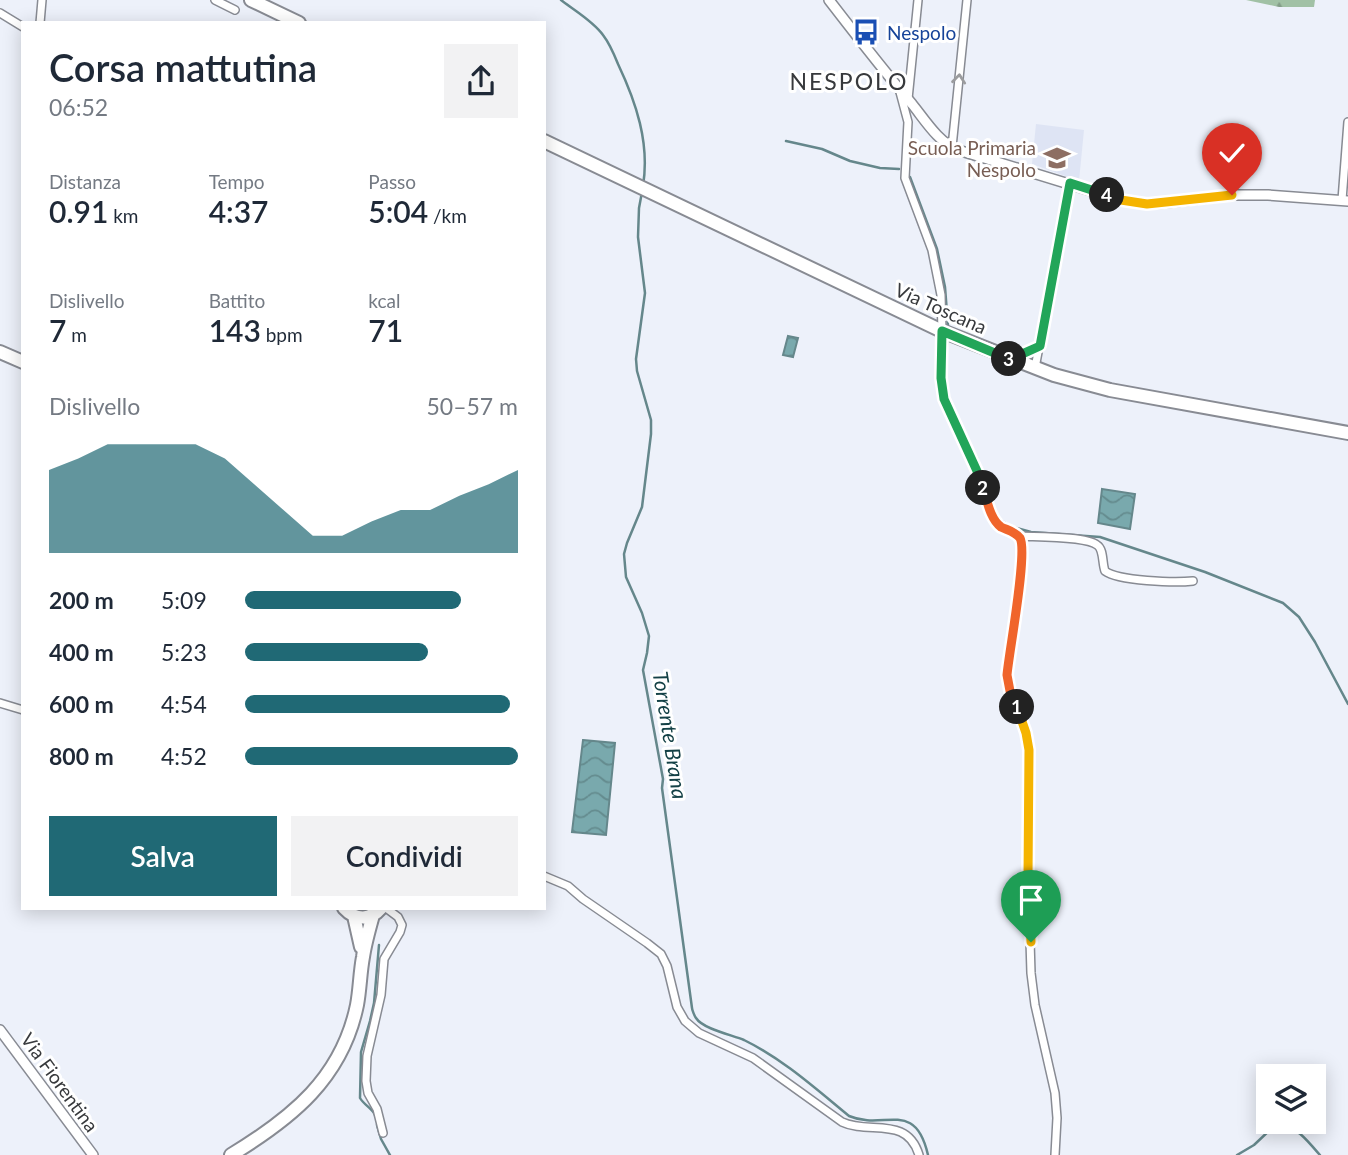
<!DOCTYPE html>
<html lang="it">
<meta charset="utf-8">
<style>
:root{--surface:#fff;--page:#f2f2f3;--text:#1f2937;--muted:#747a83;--accent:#206975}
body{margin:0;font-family:Lato,sans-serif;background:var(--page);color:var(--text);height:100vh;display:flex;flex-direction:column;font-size:26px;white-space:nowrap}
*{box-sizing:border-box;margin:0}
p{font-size:23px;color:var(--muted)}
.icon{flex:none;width:38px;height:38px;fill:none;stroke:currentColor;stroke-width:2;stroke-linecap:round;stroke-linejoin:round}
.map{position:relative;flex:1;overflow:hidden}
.sheet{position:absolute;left:21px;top:21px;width:525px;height:889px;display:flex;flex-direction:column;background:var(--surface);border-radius:0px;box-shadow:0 4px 18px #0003}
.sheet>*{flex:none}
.fabs{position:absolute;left:1256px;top:1064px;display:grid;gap:14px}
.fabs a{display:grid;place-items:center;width:70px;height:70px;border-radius:0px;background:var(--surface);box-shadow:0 4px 18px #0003;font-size:35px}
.pin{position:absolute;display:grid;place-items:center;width:60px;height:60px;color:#fff;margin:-72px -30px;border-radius:50% 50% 50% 0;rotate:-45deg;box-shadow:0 0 7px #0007}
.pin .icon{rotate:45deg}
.km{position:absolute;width:35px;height:35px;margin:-18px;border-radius:50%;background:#222;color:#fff;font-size:19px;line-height:35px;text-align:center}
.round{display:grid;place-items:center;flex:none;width:74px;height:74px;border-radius:0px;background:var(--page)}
.headline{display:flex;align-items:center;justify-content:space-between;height:119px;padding:0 28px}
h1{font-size:38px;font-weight:600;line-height:52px}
.metrics{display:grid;grid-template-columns:repeat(3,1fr);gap:10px;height:119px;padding:7px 28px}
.metrics div{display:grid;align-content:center}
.metrics b{font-size:30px;font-weight:600}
.metrics small{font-size:19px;font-weight:400}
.metrics p{font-size:19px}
.chart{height:196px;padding:14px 28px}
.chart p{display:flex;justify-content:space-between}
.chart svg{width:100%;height:126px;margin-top:7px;fill:var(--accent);opacity:.7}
.primary-button{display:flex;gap:14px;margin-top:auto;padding:14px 28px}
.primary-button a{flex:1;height:80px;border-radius:0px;background:var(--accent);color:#fff;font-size:28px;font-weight:600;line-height:80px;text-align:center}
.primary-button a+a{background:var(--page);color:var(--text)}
ul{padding:0 28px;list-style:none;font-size:23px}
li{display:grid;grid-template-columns:112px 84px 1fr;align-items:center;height:52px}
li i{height:18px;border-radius:9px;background:var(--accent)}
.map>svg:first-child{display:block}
.built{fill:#dee4f4}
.forest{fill:url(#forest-firs)}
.water{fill:url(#water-waves);stroke:#65878b;stroke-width:2}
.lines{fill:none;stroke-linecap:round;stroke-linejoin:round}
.stream{stroke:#65878b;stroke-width:2.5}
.minor-casing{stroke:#888b93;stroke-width:10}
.tertiary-casing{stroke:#888b93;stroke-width:12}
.primary-casing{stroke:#888b93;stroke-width:16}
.minor{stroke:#fff;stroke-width:7}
.tertiary{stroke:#fff;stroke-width:9}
.primary{stroke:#fff;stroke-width:12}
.oneway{stroke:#9b9c9e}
.split-1-casing{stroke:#fff;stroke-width:14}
.split-2-casing{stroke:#fff;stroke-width:14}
.split-3-casing{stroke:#fff;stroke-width:14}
.split-4-casing{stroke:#fff;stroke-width:14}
.split-5-casing{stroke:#fff;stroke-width:14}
.split-1{stroke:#f5b400;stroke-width:9}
.split-2{stroke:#f0652b;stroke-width:9}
.split-3{stroke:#22a559;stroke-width:9}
.split-4{stroke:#22a559;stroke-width:9}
.split-5{stroke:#f5b400;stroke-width:9}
.labels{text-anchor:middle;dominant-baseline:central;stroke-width:6;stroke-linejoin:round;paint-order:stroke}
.transit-label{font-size:19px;fill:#164399;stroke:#fff;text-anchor:start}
.education-label{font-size:19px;fill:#785e54;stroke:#fff;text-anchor:end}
.street-label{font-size:19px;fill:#37393c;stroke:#fff}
.water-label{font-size:21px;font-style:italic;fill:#144146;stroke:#fff}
.quarter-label{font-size:23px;letter-spacing:2px;fill:#37393c;stroke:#fff}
</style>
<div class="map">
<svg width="1348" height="1155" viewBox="0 0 1348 1155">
<defs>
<pattern id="forest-firs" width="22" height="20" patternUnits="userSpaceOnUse" patternTransform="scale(1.75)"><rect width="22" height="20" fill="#a1c1a5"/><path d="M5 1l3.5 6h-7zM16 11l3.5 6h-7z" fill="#849e88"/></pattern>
<pattern id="water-waves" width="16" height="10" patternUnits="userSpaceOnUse" patternTransform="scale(1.75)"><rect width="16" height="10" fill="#79a9ad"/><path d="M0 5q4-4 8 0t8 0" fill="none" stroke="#648b8e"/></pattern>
</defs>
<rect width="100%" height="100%" fill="#edf1fa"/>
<path class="built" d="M 1036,124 L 1084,130 L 1079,181 L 1032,164 Z"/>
<path class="forest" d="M 1246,0 L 1315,0 L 1314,7 L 1279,7 Z"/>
<path class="water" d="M 788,336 L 798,338 L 793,357 L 783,355 Z
M 1102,489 L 1135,494 L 1130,529 L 1098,523 Z
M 583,740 L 615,743 L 606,835 L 572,832 Z"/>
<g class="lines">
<path class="stream" d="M 561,0 C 575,11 593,21 603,35 C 610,44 614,54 618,64 C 636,102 650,143 643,186
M 786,141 L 822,149 L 850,161 L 880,168 L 899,169
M 910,177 L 937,249 L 945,287 L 948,326
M 642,192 L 639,208 L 638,237 L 645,293 L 636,359 L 637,371 L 651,420 L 651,434 L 642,507 L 627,543 L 624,554 L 626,577 L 642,613 L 649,636 L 647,653 L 643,670 L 663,779 L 662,788 L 692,1008 C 692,1010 695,1017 696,1018 C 703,1029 732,1035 744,1040 C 783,1059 816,1089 849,1116 C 884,1131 915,1098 928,1155
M 947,342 L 945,385 L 949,402 L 977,458 L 990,498
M 992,504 L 999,519 L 1003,522
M 1009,526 L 1031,532 L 1100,537 L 1205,572 L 1283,603 L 1299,617 L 1315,642 L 1348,704
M 375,1115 C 372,1108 364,1105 360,1098 L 361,1052 L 370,1021 L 374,1003 L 379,945
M 377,1125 L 381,1139 L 390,1155
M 1237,1155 L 1254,1145 L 1273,1127 C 1299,1125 1304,1138 1320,1155"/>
<g class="minor-casing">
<path id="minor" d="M 215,0 L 235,10
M 0,13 L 23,27
M 40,23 L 42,0
M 900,92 L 908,122 L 905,178 L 932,250 L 941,295 L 942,331 L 941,378 L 942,392 L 947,408 L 977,471 L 994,519 C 1001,527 1016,531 1020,538 C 1030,556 1007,653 1007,680 L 1010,691 L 1024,725 L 1029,750 L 1028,876 L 1031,973 L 1035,1005 L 1055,1093 L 1057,1118 L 1055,1155
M 908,99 L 918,0
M 952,147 L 967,0
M 1342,200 L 1348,122
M 1012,359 L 1040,346
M 1035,368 L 1070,183
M 1019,536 C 1035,537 1086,536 1097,545 C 1104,549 1102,564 1105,571 C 1118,581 1175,583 1193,581
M 0,703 L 23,710
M 544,876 L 568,886 L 583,899 L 647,943 L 661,954 L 667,966 L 677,1007 L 685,1021 L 699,1033 L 753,1058 L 842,1122 C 869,1135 907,1115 919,1155
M 383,1133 L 377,1109 L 368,1093 L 366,1081 L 367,1056 L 381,995 L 384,959 L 400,932 L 402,925 L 398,917 L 386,908"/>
</g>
<g class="tertiary-casing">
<path id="tertiary" d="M 829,0 C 856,35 883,70 912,104 C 925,120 938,142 958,150 L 1121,200 L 1147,204 L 1164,203 L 1232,195 L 1268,195 L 1348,201
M 0,1030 L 93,1155"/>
</g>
<g class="primary-casing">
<path id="primary" d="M 251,0 L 299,23
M 544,141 L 942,331 L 1054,375 L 1110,390 L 1348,433
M 0,352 L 23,362
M 344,908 C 355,920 370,921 381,908
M 354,916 L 361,947
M 231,1155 C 292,1118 342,1078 357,1005 C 360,989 360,973 363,957 C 365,943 369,929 373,915"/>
</g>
<use href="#minor" class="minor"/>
<use href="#tertiary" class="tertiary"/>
<use href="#primary" class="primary"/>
</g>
<defs><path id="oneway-chevron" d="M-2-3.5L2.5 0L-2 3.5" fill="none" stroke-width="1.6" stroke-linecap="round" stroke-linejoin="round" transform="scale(1.75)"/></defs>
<use class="oneway" href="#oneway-chevron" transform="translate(959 79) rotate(-84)"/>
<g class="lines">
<g class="split-1-casing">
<path id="split-1" d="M 1017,707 L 1026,733 L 1029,750 L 1028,876 L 1031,942"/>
</g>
<g class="split-2-casing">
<path id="split-2" d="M 983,488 C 987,500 990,519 1001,527 C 1007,530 1016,532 1020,538 C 1028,552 1009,652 1007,675 L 1010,691 L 1017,707"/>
</g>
<g class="split-3-casing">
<path id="split-3" d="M 983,488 L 977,471 L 944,399 L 941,378 L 942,331 L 1009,359"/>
</g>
<g class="split-4-casing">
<path id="split-4" d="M 1009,359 L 1011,359 L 1040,346 L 1070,183 L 1107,195"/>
</g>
<g class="split-5-casing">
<path id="split-5" d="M 1107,195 L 1121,200 L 1147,204 L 1232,195"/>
</g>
<use href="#split-1" class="split-1"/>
<use href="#split-2" class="split-2"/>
<use href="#split-3" class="split-3"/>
<use href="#split-4" class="split-4"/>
<use href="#split-5" class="split-5"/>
</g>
<defs>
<g id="bus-bare" transform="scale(2.1)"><path d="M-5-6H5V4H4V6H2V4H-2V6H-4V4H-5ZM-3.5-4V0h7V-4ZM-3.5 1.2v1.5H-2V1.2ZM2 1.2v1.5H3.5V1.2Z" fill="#1a4fb4" stroke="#fff" stroke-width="2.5" paint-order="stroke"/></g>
<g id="school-bare" transform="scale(2.1)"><path d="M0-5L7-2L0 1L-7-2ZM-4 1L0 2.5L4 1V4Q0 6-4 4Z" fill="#8d6e63" stroke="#fff" stroke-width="2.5" paint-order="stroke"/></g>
</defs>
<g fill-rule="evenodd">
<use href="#bus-bare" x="866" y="32"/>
<use href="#school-bare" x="1057" y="158"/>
</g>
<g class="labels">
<g class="transit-label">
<text x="887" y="32">Nespolo</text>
</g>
<g class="education-label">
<text x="1036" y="147">Scuola Primaria<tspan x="1036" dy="22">Nespolo</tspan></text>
</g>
<g class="street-label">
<text transform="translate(941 308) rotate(24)">Via Toscana</text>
<text transform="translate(60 1082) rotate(54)">Via Fiorentina</text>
</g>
<g class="water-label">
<text transform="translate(671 735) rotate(81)">Torrente Brana</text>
</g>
<g class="quarter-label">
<text x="849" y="81">NESPOLO</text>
</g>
</g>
</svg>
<div class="fabs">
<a><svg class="icon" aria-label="layers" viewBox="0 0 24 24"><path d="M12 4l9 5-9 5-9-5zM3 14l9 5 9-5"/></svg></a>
</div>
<div class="pin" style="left:1031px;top:942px;background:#1e9e55"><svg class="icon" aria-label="arrive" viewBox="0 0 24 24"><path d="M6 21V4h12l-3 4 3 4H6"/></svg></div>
<div class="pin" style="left:1232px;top:195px;background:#d93025"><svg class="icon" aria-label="check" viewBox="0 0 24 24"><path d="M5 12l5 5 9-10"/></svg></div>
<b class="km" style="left:1017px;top:707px">1</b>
<b class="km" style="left:983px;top:488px">2</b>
<b class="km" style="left:1009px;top:359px">3</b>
<b class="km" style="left:1107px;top:195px">4</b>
<section class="sheet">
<div class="headline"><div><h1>Corsa mattutina</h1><p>06:52</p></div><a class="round"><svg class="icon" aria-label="share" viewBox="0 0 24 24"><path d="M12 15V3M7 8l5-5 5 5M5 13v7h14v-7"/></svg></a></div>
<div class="metrics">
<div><p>Distanza</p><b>0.91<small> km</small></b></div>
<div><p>Tempo</p><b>4:37</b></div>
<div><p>Passo</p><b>5:04<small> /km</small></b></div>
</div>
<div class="metrics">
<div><p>Dislivello</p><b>7<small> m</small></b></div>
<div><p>Battito</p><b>143<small> bpm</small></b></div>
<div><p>kcal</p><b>71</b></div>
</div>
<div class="chart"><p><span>Dislivello</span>50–57 m</p>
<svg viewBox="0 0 160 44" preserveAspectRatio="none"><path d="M0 44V15L10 11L20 6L30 6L40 6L50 6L60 11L70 20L80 29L90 38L100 38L110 33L120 29L130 29L140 24L150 20L160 15V44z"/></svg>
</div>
<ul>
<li><b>200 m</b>5:09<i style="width:79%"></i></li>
<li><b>400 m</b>5:23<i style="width:67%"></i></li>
<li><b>600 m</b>4:54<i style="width:97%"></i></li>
<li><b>800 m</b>4:52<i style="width:100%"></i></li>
</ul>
<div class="primary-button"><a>Salva</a><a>Condividi</a></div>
</section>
</div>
